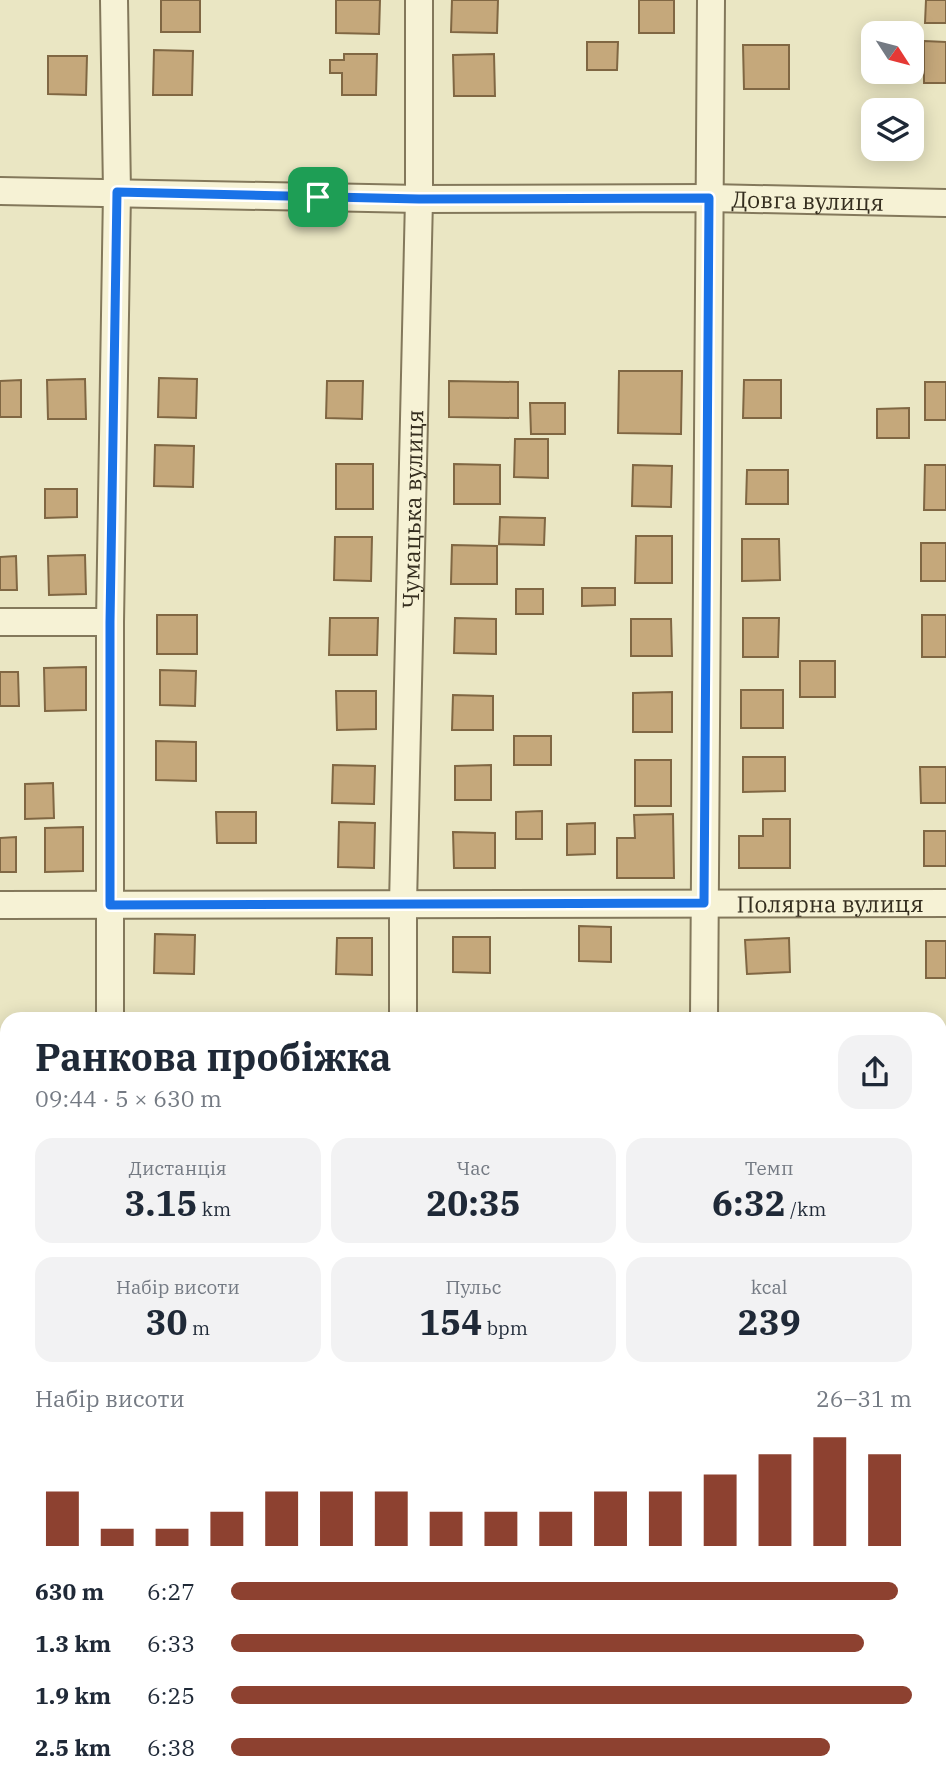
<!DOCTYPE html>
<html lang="uk">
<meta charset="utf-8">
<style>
:root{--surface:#fff;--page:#f2f2f3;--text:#1f2937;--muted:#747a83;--accent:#8d4130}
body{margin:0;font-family:"IBM Plex Serif",serif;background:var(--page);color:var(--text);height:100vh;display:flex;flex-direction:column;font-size:26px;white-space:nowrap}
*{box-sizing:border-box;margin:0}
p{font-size:23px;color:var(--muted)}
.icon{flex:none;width:38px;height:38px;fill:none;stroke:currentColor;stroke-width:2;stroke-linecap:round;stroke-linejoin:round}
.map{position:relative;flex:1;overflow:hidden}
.side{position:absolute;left:0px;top:1012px;width:947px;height:779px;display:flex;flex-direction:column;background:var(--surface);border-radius:21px 21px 0 0;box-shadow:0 4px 18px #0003}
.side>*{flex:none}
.needle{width:46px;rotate:126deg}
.tools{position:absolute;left:861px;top:21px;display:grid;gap:14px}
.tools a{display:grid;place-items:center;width:63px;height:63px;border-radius:14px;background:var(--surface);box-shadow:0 4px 18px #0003;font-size:35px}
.pin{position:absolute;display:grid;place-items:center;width:60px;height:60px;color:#fff;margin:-30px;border-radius:14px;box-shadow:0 4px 10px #0006}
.round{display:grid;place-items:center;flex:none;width:74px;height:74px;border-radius:21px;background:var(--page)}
.overview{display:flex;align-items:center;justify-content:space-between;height:119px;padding:0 35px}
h1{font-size:38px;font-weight:700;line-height:52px}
.figures{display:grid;grid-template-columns:repeat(3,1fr);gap:10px;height:119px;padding:7px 35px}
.figures div{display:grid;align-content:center;border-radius:18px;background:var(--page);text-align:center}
.figures b{font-size:35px;font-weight:700}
.figures small{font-size:19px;font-weight:400}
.figures p{font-size:19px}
.chart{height:196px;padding:14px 35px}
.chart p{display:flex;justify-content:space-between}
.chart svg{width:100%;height:126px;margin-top:7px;stroke:var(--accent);stroke-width:6}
ul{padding:0 35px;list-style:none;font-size:23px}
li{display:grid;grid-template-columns:112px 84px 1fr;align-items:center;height:52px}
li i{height:18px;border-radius:9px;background:var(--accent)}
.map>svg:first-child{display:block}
.building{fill:#c5a87b;stroke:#806743;stroke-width:2}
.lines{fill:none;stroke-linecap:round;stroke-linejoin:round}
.minor-casing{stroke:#83785b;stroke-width:30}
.minor{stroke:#f6f2d5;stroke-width:26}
.route-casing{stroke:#fff;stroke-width:14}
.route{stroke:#1a73e8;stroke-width:9}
.labels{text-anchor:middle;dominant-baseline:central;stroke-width:5;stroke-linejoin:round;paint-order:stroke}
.street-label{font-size:23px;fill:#342d1e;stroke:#f2efd2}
</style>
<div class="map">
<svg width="946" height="1789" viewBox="0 0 946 1789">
<rect width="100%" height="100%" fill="#eae6c3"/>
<path class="building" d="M 161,0 L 200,0 L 200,32 L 161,32 Z
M 336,0 L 380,0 L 379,34 L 336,33 Z
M 452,0 L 498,0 L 497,33 L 451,32 Z
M 639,0 L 674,0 L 674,33 L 639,33 Z
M 926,0 L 946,0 L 946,23 L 925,23 Z
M 924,41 L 946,42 L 946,83 L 924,83 Z
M 587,42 L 618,42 L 617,70 L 587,70 Z
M 743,45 L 789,45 L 789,89 L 744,89 Z
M 154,50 L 193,51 L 192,95 L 153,95 Z
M 344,54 L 377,54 L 376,95 L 342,95 L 342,73 L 330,73 L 330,60 L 344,60 Z
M 494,54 L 495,96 L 454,96 L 453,55 Z
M 48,56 L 87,56 L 86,95 L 48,94 Z
M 619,371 L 682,371 L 681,434 L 618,433 Z
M 159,378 L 197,379 L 196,418 L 158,417 Z
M 85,379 L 86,419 L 48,419 L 47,380 Z
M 21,380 L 21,417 L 0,417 L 0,381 Z
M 744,380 L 781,380 L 781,418 L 743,418 Z
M 327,381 L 363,381 L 362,419 L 326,418 Z
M 449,381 L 518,382 L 518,418 L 449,417 Z
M 925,382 L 946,382 L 946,420 L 925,420 Z
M 530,403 L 565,403 L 565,434 L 531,434 Z
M 909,408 L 909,438 L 877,438 L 877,409 Z
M 515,439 L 548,439 L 548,478 L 514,477 Z
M 155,445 L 194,446 L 193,487 L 154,486 Z
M 336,464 L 373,464 L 373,509 L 336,509 Z
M 454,464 L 500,465 L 500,504 L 454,504 Z
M 633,465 L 672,466 L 671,507 L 632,506 Z
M 925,465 L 946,465 L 946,510 L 924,510 Z
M 747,470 L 788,470 L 788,504 L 746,504 Z
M 45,489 L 77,489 L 77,517 L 45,518 Z
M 500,517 L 545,518 L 544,545 L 499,544 Z
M 636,536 L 672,536 L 672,583 L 635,583 Z
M 335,537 L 372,537 L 371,581 L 334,580 Z
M 742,539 L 779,539 L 780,580 L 742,581 Z
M 921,543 L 946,543 L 946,581 L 921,581 Z
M 452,545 L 497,546 L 497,584 L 451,584 Z
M 85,555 L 86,594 L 49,595 L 48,556 Z
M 16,556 L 17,590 L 0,590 L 0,557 Z
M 582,588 L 615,588 L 615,605 L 582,606 Z
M 516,589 L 543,589 L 543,614 L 516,614 Z
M 157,615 L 197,615 L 197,654 L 157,654 Z
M 922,615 L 946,615 L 946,657 L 922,657 Z
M 330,618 L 378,618 L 377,655 L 329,655 Z
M 455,618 L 496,619 L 496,654 L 454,653 Z
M 743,618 L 779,618 L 778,657 L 743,657 Z
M 631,619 L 671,619 L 672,656 L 631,656 Z
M 800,661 L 835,661 L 835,697 L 800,697 Z
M 86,667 L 86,710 L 45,711 L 44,668 Z
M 160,670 L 196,671 L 195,706 L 160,705 Z
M 0,672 L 18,672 L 19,706 L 0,706 Z
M 741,690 L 783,690 L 783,728 L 741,728 Z
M 336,691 L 376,691 L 376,729 L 337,730 Z
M 672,692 L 672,732 L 633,732 L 633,693 Z
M 453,695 L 493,696 L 493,730 L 452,730 Z
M 514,736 L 551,736 L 551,765 L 514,765 Z
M 156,741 L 196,742 L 196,781 L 156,780 Z
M 743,757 L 785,757 L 785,791 L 743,792 Z
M 635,760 L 671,760 L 671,806 L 635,806 Z
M 333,765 L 375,766 L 374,804 L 332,803 Z
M 491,765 L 491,800 L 455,800 L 455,766 Z
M 920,767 L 946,767 L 946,803 L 921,803 Z
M 53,783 L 54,818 L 25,819 L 25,784 Z
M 542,811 L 542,839 L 516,839 L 516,812 Z
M 216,812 L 256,812 L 256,843 L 217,843 Z
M 673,814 L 674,878 L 617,878 L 617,838 L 635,838 L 634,815 Z
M 763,819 L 790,819 L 790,868 L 739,868 L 739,836 L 763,836 Z
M 339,822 L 375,823 L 374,868 L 338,867 Z
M 595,823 L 595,854 L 567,855 L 567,824 Z
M 83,827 L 83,871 L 45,872 L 45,828 Z
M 924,831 L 946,831 L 946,866 L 924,866 Z
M 453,832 L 495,833 L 495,868 L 454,868 Z
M 16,837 L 16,872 L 0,872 L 0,838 Z
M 579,926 L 611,927 L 611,962 L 579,961 Z
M 155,934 L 195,935 L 194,974 L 154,973 Z
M 453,937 L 490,937 L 490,973 L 453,972 Z
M 337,938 L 372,938 L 372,975 L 336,974 Z
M 789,938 L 790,972 L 747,974 L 745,940 Z
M 926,941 L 946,941 L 946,978 L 926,978 Z
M 940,1033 L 946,1033 L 946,1068 L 940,1068 Z
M 0,1224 L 7,1224 L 7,1250 L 0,1250 Z
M 940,1257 L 946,1257 L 946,1292 L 940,1292 Z
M 940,1330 L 946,1330 L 946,1364 L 940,1364 Z
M 940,1398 L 946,1398 L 946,1442 L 940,1442 Z
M 0,1448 L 7,1448 L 7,1485 L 0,1485 Z
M 940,1471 L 946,1471 L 946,1517 L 940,1517 Z
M 940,1551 L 946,1551 L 946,1593 L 940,1593 Z
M 940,1623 L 946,1623 L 946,1663 L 940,1663 Z
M 940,1685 L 946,1685 L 946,1728 L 940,1728 Z"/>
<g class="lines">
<g class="minor-casing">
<g id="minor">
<path id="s1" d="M 0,191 L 419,199 L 709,198 L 946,203"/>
<path d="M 0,622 L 110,622"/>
<path id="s2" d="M 0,905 L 946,903"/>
<path d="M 110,1018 L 110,622 L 117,192 L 114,0"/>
<path id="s3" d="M 403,1018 L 403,904 L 419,199 L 419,0"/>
<path d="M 704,1018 L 711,0"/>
<path d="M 940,1757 L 946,1757"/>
<path d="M 54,1789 L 64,1783"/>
<path d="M 113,1789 L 113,1783"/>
<path d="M 402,1789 L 402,1783"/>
<path d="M 700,1789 L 700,1783"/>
</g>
</g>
<use href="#minor" class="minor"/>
</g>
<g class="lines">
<g class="route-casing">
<path id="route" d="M 117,192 L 419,199 L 709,198 L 704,903 L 110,905 L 110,622 Z"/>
</g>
<use href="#route" class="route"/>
</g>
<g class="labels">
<g class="street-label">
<text stroke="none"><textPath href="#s1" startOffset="808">Довга вулиця</textPath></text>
<text stroke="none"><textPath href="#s3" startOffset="509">Чумацька вулиця</textPath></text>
<text stroke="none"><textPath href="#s2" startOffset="830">Полярна вулиця</textPath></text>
</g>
</g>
</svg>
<div class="tools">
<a><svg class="needle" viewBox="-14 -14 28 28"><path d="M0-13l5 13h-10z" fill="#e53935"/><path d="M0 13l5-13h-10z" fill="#747a83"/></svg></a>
<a><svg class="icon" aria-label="layers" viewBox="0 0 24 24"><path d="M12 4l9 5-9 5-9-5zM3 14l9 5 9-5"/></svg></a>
</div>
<div class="pin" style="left:318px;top:197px;background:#1e9e55"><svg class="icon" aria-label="arrive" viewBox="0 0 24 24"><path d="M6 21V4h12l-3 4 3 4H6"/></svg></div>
<section class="side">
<div class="overview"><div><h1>Ранкова пробіжка</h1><p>09:44 · 5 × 630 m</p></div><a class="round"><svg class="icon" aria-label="share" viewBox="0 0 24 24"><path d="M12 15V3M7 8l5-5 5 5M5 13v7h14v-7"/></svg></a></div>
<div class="figures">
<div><p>Дистанція</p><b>3.15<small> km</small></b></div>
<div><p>Час</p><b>20:35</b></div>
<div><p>Темп</p><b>6:32<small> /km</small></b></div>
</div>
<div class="figures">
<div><p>Набір висоти</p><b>30<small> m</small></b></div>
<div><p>Пульс</p><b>154<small> bpm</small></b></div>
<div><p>kcal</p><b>239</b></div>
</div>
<div class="chart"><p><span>Набір висоти</span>26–31 m</p>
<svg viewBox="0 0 160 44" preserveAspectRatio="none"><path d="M5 44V25M15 44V38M25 44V38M35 44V32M45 44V25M55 44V25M65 44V25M75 44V32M85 44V32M95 44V32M105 44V25M115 44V25M125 44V19M135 44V12M145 44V6M155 44V12"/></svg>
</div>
<ul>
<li><b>630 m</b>6:27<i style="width:98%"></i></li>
<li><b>1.3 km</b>6:33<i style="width:93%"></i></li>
<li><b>1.9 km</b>6:25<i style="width:100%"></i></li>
<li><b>2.5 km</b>6:38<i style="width:88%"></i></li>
</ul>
</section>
</div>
